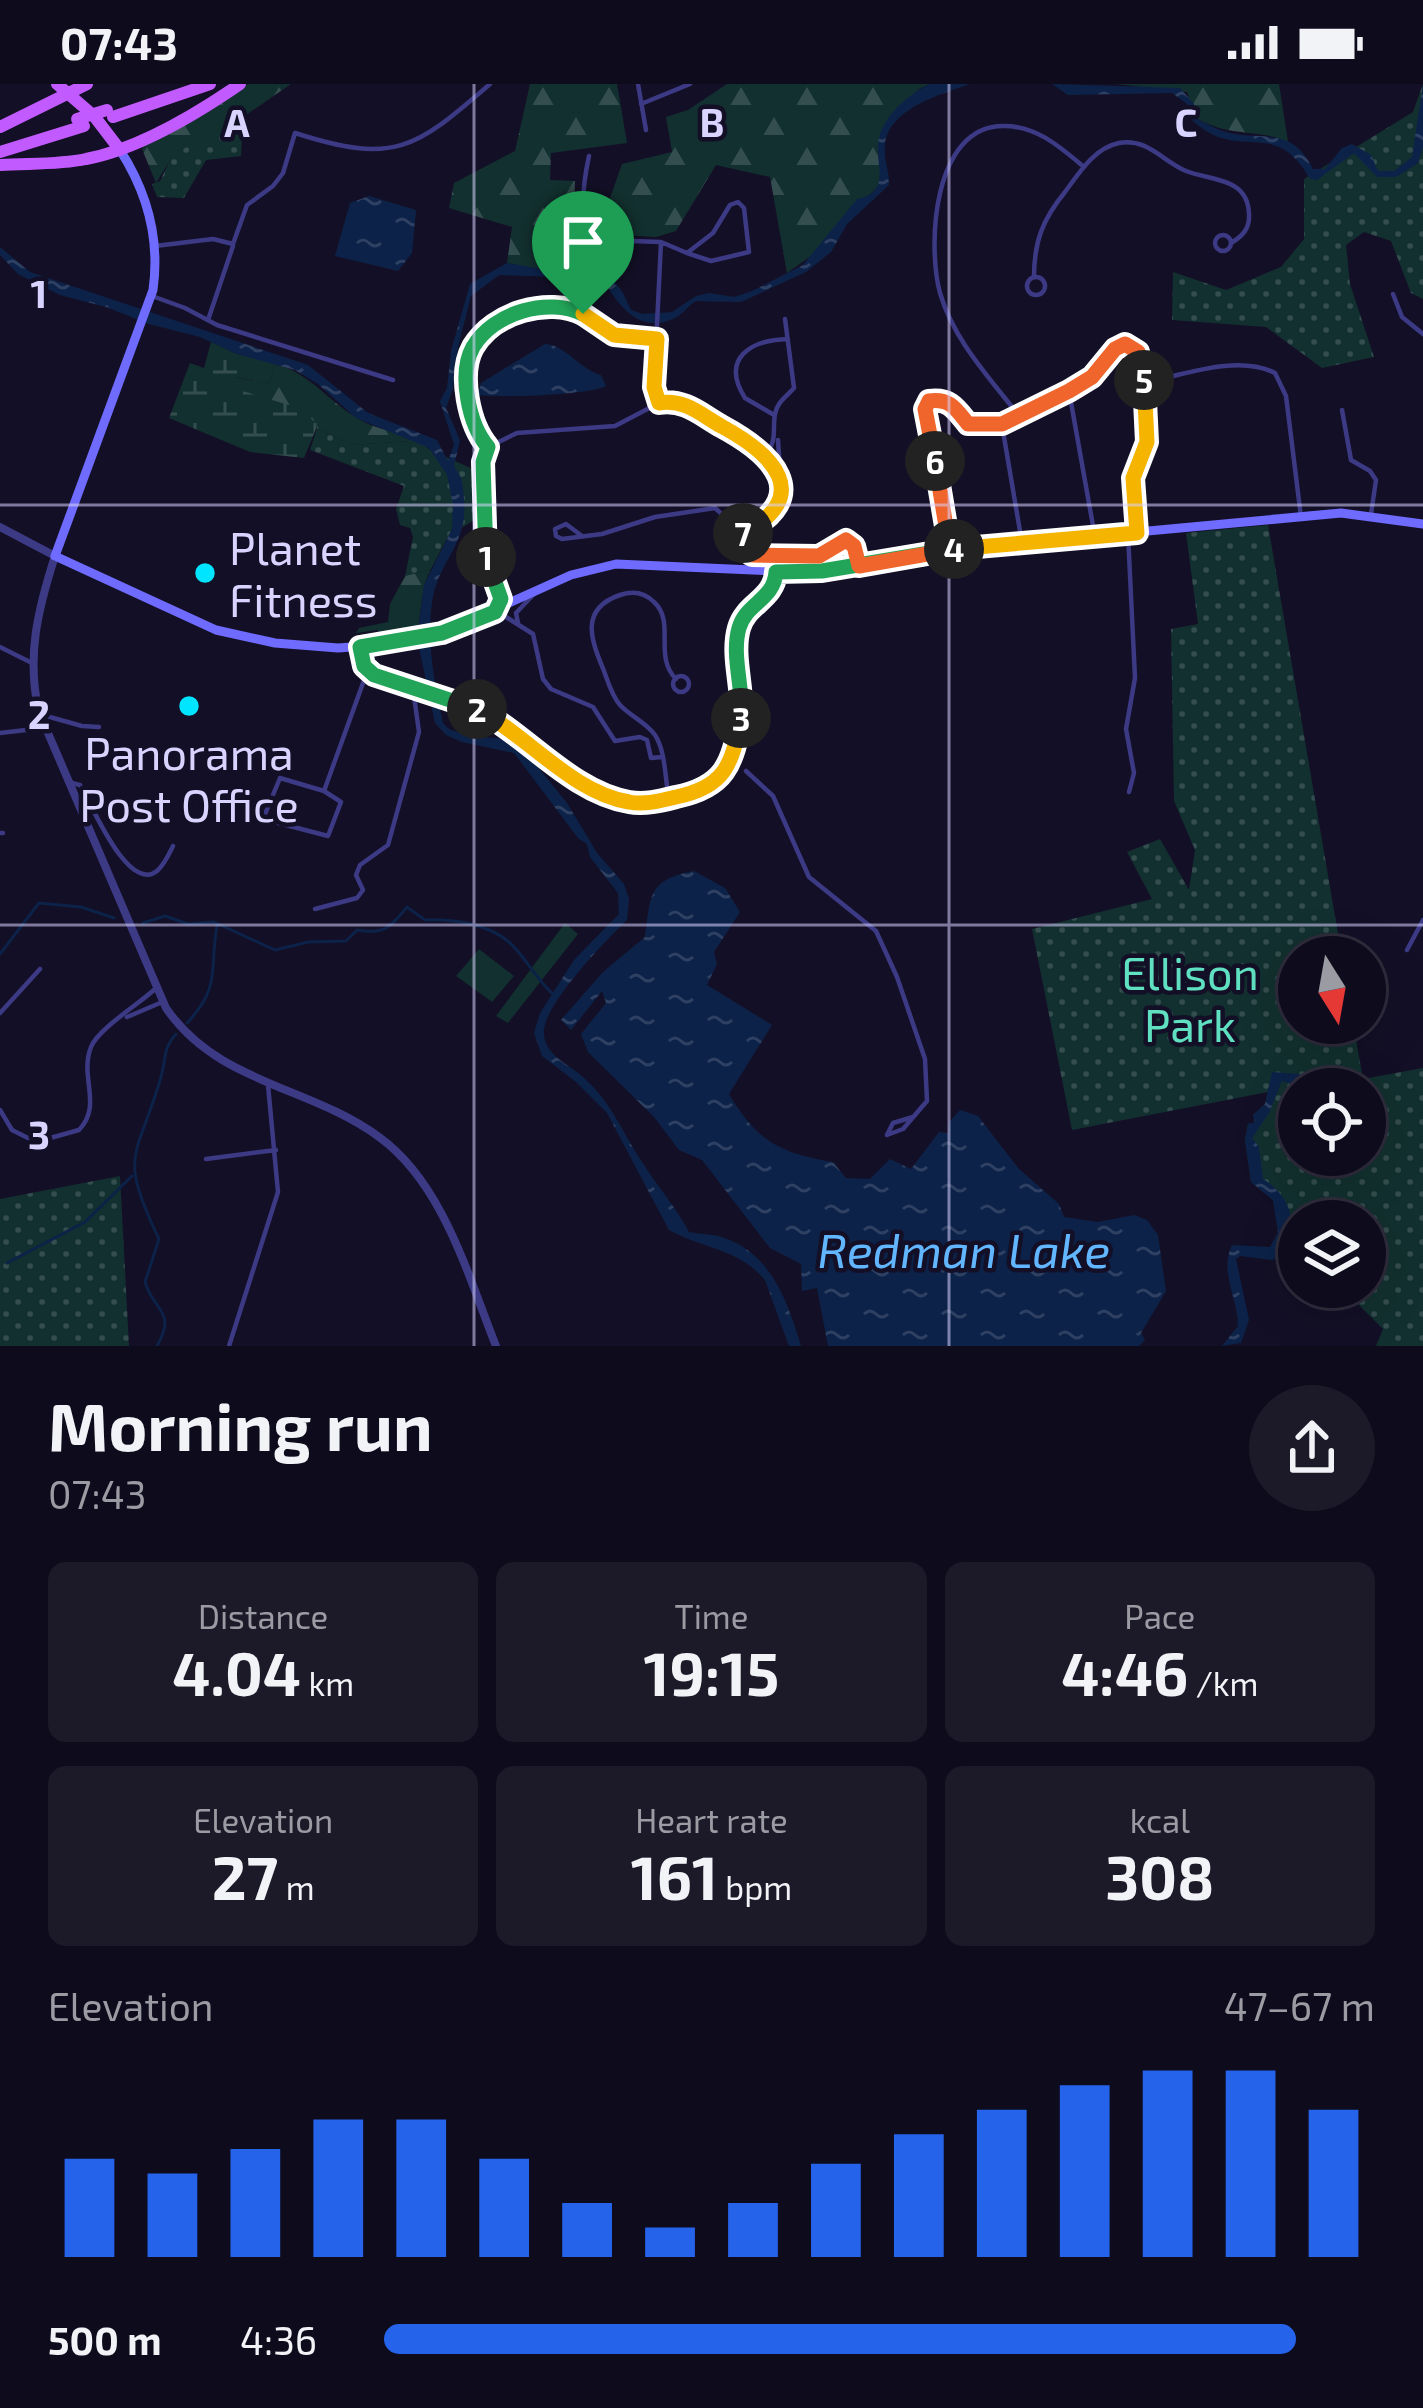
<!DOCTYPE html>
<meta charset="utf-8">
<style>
:root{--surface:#0e0b1c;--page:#1c1929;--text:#f1f3f6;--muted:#9b9ba3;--line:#2e2b3b;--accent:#2563eb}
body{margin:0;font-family:"Exo 2",sans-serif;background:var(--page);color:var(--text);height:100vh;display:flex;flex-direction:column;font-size:45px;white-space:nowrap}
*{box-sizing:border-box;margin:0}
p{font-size:39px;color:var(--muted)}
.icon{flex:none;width:66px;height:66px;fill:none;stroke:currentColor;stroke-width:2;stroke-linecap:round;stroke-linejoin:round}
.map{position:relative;height:1262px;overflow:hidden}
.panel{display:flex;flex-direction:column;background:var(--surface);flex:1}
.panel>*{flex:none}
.needle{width:78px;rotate:169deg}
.controls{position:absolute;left:1278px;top:852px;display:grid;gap:24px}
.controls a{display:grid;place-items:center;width:108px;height:108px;border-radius:50%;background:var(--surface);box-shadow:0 12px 48px #0002,0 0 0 3px var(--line);font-size:60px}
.pin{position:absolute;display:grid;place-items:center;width:102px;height:102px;color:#fff;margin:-123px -51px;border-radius:50% 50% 50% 0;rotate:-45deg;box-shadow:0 0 12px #0007}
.pin .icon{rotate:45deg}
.km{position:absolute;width:60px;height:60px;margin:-30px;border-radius:50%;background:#222;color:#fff;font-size:33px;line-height:60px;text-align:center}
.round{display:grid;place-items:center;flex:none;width:126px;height:126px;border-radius:63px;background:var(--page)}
.summary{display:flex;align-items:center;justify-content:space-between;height:204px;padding:0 48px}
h1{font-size:66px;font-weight:700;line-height:90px}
.stats{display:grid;grid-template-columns:repeat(3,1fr);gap:18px;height:204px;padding:12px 48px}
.stats div{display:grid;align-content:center;border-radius:18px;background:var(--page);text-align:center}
.stats b{font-size:60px;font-weight:700}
.stats small{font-size:33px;font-weight:400}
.stats p{font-size:33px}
.chart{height:336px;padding:24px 48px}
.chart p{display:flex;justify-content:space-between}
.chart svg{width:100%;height:216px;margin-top:12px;stroke:var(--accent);stroke-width:6}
ul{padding:0 48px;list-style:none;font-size:39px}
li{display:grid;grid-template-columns:192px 144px 1fr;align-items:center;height:90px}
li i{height:30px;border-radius:15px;background:var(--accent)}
.status{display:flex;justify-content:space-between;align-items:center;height:84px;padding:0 60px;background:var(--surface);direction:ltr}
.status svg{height:33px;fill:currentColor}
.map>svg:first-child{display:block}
.grass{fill:url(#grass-dots);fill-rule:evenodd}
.forest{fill:url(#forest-firs)}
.wetland{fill:url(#wetland-marsh)}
.pitch{fill:#12302f}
.water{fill:url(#water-ripples)}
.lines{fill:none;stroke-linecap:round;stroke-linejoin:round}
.stream{stroke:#0c2248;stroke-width:3}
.minor{stroke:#3d3a85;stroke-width:4.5}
.tertiary{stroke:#3d3a85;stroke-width:8}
.secondary{stroke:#6f6bff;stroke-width:9}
.primary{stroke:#c25bff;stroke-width:12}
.primary-bridge{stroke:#c25bff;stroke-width:12}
.split-1-casing{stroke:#fff;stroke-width:24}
.split-2-casing{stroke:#fff;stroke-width:24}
.split-3-casing{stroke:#fff;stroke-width:24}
.split-4-casing{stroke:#fff;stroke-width:24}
.split-5-casing{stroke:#fff;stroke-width:24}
.split-6-casing{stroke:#fff;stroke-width:24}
.split-7-casing{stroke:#fff;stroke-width:24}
.split-8-casing{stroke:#fff;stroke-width:24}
.split-1{stroke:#22a559;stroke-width:15}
.split-2{stroke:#22a559;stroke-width:15}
.split-3{stroke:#f5b400;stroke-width:15}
.split-4{stroke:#22a559;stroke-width:15}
.split-5{stroke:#f5b400;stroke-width:15}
.split-6{stroke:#f0652b;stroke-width:15}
.split-7{stroke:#f0652b;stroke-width:15}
.split-8{stroke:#f5b400;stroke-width:15}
.grid{fill:none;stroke:#d9d4ff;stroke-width:3;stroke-opacity:0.55}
.poi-dot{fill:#00e5ff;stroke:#130f26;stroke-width:4.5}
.labels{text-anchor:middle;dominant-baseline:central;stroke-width:9;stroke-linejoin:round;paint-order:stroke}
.poi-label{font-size:45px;fill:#d9d4ff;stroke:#130f26;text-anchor:start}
.park-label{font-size:45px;fill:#5fe0c0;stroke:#130f26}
.water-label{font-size:48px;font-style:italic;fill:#62b6ff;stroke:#130f26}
.grid-label{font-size:39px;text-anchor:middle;font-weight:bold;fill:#d9d4ff;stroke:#130f26;stroke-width:9;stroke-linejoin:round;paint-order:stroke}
</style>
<div class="status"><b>07:43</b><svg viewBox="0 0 49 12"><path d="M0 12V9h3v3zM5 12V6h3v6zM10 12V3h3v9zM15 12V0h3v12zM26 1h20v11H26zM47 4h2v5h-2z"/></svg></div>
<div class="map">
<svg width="1423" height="1262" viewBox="0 0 1423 1262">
<defs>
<pattern id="grass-dots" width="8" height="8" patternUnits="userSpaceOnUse" patternTransform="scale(3)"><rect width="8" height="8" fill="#12302f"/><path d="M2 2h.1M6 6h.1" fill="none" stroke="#344d4e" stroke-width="1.8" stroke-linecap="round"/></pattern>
<pattern id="forest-firs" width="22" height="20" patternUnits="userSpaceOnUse" patternTransform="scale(3)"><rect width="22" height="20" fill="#12302f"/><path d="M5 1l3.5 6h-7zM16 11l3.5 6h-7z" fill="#344d4e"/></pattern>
<pattern id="wetland-marsh" width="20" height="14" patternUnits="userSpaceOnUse" patternTransform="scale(3)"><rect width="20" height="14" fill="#12302f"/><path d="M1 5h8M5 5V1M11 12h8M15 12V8" fill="none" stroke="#344d4e"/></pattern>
<pattern id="water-ripples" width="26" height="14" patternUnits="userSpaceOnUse" patternTransform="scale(3)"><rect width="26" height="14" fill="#0c2248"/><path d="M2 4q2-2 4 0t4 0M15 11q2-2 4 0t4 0" fill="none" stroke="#2f4163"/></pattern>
</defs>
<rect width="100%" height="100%" fill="#130f26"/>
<path class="grass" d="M 1423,0 L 1423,215 L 1411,209 L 1391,157 L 1364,148 L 1346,161 L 1350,200 L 1374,273 L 1322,284 L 1266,243 L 1172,236 L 1173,188 L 1226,206 L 1281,183 L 1304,155 L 1304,95 L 1413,28 Z
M 243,33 L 241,72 L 206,76 L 184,114 L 157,113 L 152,100 L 160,97 L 173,70 Z
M 317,344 L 352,361 L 410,357 L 475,386 L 482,431 L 463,443 L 452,445 L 431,485 L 405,492 L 413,453 L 410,444 L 400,441 L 396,425 L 404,402 L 310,366 Z
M 1268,441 L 1342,873 L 1299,873 L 1299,939 L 1353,939 L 1363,995 L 1423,984 L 1423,1262 L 1376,1262 L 1383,1245 L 1341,1203 L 1365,1203 L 1365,1137 L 1299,1137 L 1299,1162 L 1278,1143 L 1273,1116 L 1251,1098 L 1245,1056 L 1248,1040 L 1255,1039 L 1253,1031 L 1265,1020 L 1268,1008 L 1072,1046 L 1032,845 L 1152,815 L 1127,768 L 1160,755 L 1189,806 L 1195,766 L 1174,717 L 1171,545 L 1198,540 L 1186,449 ZM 1299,1005 L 1365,1005 L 1365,1071 L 1299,1071 Z
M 120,1092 L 129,1262 L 0,1262 L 0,1115 Z"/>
<path class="forest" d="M 248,0 L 291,0 L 243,33 L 174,70 L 156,99 L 142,65 L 145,60 Z
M 530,0 L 617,0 L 627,59 L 551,69 L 550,96 L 575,97 L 574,128 L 544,138 L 545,186 L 507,179 L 512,143 L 449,124 L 454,99 L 515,67 Z
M 727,0 L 930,0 L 919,5 L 884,41 L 879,102 L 867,113 L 857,116 L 818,167 L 787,189 L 770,93 L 716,81 L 676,147 L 656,153 L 622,151 L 610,114 L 622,80 L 672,68 L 666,33 L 688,26 Z
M 1116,0 L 1279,0 L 1288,58 C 1257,44 1230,54 1196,34 L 1187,8 Z
M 275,279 C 314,292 328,318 362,337 C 384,349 413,348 431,367 L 409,357 L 352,361 L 317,344 L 317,340 L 232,304 L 234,293 L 269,300 Z
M 431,485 L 424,501 L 417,551 L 384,553 L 377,546 L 356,549 L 359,544 L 388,538 L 390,520 L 405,492 Z"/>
<path class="wetland" d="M 211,258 L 237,270 L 275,279 L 269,300 L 235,293 L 233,304 L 295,323 L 318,340 L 304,374 L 250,368 L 169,334 L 190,279 L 204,284 Z"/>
<path class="pitch" d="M 565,839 L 578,850 L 508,939 L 496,932 Z
M 479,865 L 514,892 L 492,918 L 456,892 Z"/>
<path class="water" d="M 930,0 L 970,0 C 941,10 888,25 885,61 C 883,75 890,88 889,101 L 847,140 L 831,168 L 806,188 L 741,218 L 696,217 C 687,222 683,231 673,235 C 632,253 610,208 594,179 L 556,193 L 499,191 L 471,212 L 458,263 L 453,305 L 446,324 L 460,356 L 454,382 C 462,393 463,400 464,415 C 469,461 437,477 432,519 C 426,559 435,600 443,639 L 449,645 L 468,652 L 509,655 L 524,666 L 567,719 L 597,769 L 624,800 L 629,815 L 627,836 C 607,855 546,918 544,946 C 542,971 569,980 584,994 C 612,1019 622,1048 642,1078 C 657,1102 676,1123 689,1148 C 698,1150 708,1150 718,1152 C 770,1166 787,1216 801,1262 L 789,1262 L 765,1196 C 738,1164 703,1165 669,1146 L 607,1029 L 576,998 L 542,972 L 534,949 L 540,929 L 574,876 L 619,830 L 618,809 L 590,773 L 587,760 L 578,754 L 514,669 L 462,658 L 446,651 L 435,639 L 417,554 L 424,501 L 452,445 L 453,421 L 447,391 L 429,364 L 356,334 L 318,300 L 295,286 L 237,270 L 200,253 L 149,240 L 106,223 L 60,211 L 18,190 L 0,171 L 0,163 L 30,188 L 308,281 L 368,329 L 437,356 L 448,377 L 454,361 L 440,317 L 447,304 L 451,267 L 470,200 L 507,179 L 548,186 L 594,173 L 622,207 L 631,226 L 643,230 L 672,228 L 696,212 L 709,209 L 734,213 L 752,207 L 803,181 L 857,115 C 894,107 873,80 879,54 C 884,31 910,9 930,0 Z
M 1052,0 L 1180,4 L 1194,20 L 1197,35 C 1208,41 1222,48 1235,50 C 1271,55 1294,46 1313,85 L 1325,85 L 1342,64 L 1352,60 L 1371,71 L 1378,87 L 1394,87 L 1412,73 L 1423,0 L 1423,63 L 1418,79 L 1396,93 L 1377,93 L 1354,69 L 1317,96 L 1310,95 C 1272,28 1237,85 1186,30 L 1187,20 L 1172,9 L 1068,11 Z
M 369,112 L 416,126 L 412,169 L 398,187 L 335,172 L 350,119 Z
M 545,260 C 566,261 579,285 601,291 L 606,302 C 590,311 500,314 478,311 L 481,299 Z
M 694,787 L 725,804 L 740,828 L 714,868 L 717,880 L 707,901 L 772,941 L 729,1010 C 757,1057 779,1069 833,1078 L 846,1094 L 870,1095 L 890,1075 L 911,1085 L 939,1048 L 948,1049 L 949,1038 L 960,1026 L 978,1032 L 1019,1085 L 1059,1120 L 1064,1133 L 1098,1138 L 1134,1131 L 1147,1136 L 1158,1151 L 1166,1207 L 1141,1249 L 1145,1256 L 1139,1262 L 828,1262 L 817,1204 L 802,1207 L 801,1180 L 770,1164 L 702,1076 L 679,1066 L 654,1033 L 588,968 L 581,950 L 606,919 L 602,907 L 571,946 L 561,936 L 603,888 L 645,853 C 651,812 647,796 694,787 Z
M 1272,988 L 1299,990 L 1327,1005 L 1308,1005 L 1282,997 L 1269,1029 L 1252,1054 L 1259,1063 L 1263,1095 C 1294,1113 1304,1154 1273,1176 L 1240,1172 L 1236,1175 L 1249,1236 L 1241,1259 L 1222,1262 L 1238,1242 C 1238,1213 1219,1189 1232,1161 L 1270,1163 L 1278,1148 L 1273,1116 L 1251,1098 L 1245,1056 L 1248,1040 L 1255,1038 L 1253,1031 L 1265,1020 Z"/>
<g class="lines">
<path class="stream" d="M 143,839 L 165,832 L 188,840 L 214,838 L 275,866 L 308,858 L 346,857 L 357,846 C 384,851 391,843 407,823 L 425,836 C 451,835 487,839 509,858 C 525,872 536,896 554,911
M 0,870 L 39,819 L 81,823 L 114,834
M 187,939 C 222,902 209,885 217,842
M 7,1179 L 85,1138 L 132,1092
M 157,1262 C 177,1227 154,1228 145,1198 L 159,1155 C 117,1068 137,1076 161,993 C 166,975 163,964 176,950"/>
<path class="minor" d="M 638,0 L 646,46
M 641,20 L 690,0
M 589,72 C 584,95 578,130 590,152 L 602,156 L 661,158 L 687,169
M 738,118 L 744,124 L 749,168 L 711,177 L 687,169 L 713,149 L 730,121 Z
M1215 159a8 8 0 1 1 16 0a8 8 0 1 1-16 0Z
M 155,162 L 213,155 L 233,160 L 247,121 L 273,102 L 283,89 L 295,49 C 395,81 415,65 490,0
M1027 202a9 9 0 1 1 18 0a9 9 0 1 1-18 0Z
M 1034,193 C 1034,157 1043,135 1065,108 C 1079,89 1094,64 1119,59 C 1148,54 1162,77 1186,87 C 1211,97 1248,93 1249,130 C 1250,144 1243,152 1231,159
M 1393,210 L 1402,233 L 1423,250
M 152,212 L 185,224 L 217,241 L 393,296
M 208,236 L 233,162
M 1144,299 C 1183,291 1238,270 1275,289 L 1286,312 L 1301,433
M 1069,307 L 1095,453
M 659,319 L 654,303 L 661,158
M 1342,326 L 1351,376 L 1370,387 L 1376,396 L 1371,430
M 774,331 L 745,314 C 720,274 751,256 788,255
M 1019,332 C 990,294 954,257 940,209 C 927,161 933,41 1004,42 C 1037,42 1060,63 1084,83
M 1002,341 L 1022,459
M 778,356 L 780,387
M 488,363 C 469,341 466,310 468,283 C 470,265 479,255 492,244 C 516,226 551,213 580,228 C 591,234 600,244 611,250 C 624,256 643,254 657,255
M 765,371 C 778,356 772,347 775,330 C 777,318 786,313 794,304 L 785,235
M 1128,450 L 1135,594 L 1126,645 L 1134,689 L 1129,708
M 582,452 L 566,440 L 555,445 L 556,452 L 562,455 L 602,450 L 655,433 L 715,424 L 724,432 L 733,460 L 752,471 L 823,471 L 846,456 L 854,462 L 858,479
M 950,466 L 925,325 L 929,317 C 950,314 956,325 968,340 L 1002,341 L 1085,298 L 1118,262 L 1135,263 L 1144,299 L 1147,353 L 1143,374 L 1133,393 L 1137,449
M 500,519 L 484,453 L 483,378 L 488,363 L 517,349 L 615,342 L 659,319 L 678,317 L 754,360 L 782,397 C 780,430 762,444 730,450
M 489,532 L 506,533 L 533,550 L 543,595 L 551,605 L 593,623 L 615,657 L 640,653 L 647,656 L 651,674 L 662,673
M 518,539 L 516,529 L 534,510
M 0,563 L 32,579
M 360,564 L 367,588 L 478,626 L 510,644 L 561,684 L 614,714 L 644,719 L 696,709 L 716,699 L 730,674 L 742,630 L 738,547 L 746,530 L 774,506 L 776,489
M673 600a8 8 0 1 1 16 0a8 8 0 1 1-16 0Z
M 39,630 L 82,642 L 99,643
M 0,649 L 43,644
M 746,687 L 773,712 L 809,793 L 876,847 L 897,893 L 925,975 L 927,1017 L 903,1045 L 887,1051 L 893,1039 L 913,1033
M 68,698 L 80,701 C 91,719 128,810 157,787 C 164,781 169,770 173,762
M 324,707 L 341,718 L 328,752 L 263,735 L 280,694 L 324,707 L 367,588
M 669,715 C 665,696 666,668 655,651 C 646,638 630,632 620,621 C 612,612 608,598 604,587 C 591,556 579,525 620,511 C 632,507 644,508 654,518 C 676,538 653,572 676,595
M 0,749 L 3,749
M 315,825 L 357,814 L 363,806 L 356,791 L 360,781 L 388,761 L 419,648 L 413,605
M 1407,866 L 1423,836
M 0,929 L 40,885
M 127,933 L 160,919
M 0,1026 L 12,1046 L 36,1058 L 79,1046 C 103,1021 79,993 91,963 C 98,945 139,920 155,905
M 206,1075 L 276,1066
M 229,1262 L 278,1108 L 268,1001"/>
<path class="tertiary" d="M 0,443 L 55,472 C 38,525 26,573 39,628 L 166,924 C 218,1000 310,1002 379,1053 C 443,1099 468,1192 496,1262"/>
<path class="secondary" d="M 120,66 C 147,108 160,156 153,206 L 55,472 L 216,546 L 275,559 L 338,564 L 390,560 L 442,549 L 571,491 L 616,480 L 799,488 L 976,463 L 1341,429 L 1423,440"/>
<path class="primary" d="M 57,0 L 94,32 L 120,66
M 113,33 L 210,0
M 0,43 L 87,0
M 0,68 L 84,42
M 0,81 C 28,79 58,81 86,75 C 139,65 195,31 240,0"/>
<path class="primary-bridge" d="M 77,35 L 107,26"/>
</g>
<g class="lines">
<g class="split-1-casing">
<path id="split-1" d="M 486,473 L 483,378 L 488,363 C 469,341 458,290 473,263 C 494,228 548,213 583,230"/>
</g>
<g class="split-2-casing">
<path id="split-2" d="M 477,625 L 374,591 L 364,582 L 360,563 L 442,549 L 495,528 L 501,515 L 486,473"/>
</g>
<g class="split-3-casing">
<path id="split-3" d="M 477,625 C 527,651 571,708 629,718 C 644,721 660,717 676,713 C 725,703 732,681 741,634"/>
</g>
<g class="split-4-casing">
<path id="split-4" d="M 741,634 C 744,605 731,572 739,544 C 746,519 774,516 776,488 L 822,487 L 954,465"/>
</g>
<g class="split-5-casing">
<path id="split-5" d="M 954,465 L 1137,449 L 1133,394 L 1147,358 L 1144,296"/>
</g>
<g class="split-6-casing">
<path id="split-6" d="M 935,377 L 925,325 L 929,317 C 950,314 956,325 968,340 L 1002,340 L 1069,307 L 1092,293 L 1115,265 L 1125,260 L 1138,268 L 1144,296"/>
</g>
<g class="split-7-casing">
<path id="split-7" d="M 743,449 L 742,464 L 752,471 L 819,472 L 846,456 L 854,462 L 859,482 L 950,466 L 935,377"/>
</g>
<g class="split-8-casing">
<path id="split-8" d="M 583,230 L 614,251 L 657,255 L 654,303 L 659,319 C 685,315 700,330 721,342 C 773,370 815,412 743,449"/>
</g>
<use href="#split-1" class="split-1"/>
<use href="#split-2" class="split-2"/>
<use href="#split-3" class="split-3"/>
<use href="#split-4" class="split-4"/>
<use href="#split-5" class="split-5"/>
<use href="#split-6" class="split-6"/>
<use href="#split-7" class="split-7"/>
<use href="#split-8" class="split-8"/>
</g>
<path class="grid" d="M 474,0 L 474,1262M 949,0 L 949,1262M 0,421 L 1423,421M 0,841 L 1423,841"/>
<g class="poi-dot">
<circle cx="205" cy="489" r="12"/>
<circle cx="189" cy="622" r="12"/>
</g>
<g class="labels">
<g class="poi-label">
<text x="229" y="463">Planet<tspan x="229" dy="52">Fitness</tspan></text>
<text x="189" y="668" text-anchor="middle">Panorama<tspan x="189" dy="52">Post Office</tspan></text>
</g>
<g class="park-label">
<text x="1190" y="888">Ellison<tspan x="1190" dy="52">Park</tspan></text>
</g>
<g class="water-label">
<text x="964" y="1165">Redman Lake</text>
</g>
</g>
<g class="grid-label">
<text x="237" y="53">A</text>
<text x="712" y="53">B</text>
<text x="1186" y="53">C</text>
<text x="39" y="224">1</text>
<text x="39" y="645">2</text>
<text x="39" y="1065">3</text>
</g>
</svg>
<div class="controls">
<a><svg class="needle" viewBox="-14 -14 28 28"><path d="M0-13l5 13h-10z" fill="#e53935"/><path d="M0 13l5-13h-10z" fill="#9b9ba3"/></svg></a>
<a><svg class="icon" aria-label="locate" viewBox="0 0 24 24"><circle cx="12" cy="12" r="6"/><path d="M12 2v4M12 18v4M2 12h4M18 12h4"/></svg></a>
<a><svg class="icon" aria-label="layers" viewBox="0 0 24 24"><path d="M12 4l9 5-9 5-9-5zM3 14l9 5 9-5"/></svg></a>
</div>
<div class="pin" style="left:583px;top:230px;background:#1e9e55"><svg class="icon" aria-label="arrive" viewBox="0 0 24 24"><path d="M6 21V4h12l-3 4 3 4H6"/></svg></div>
<b class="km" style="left:486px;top:473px">1</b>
<b class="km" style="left:477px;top:625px">2</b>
<b class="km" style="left:741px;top:634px">3</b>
<b class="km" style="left:954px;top:465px">4</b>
<b class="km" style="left:1144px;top:296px">5</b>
<b class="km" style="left:935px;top:377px">6</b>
<b class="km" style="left:743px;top:449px">7</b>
</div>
<section class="panel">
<div class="summary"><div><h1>Morning run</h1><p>07:43</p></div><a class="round"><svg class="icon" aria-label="share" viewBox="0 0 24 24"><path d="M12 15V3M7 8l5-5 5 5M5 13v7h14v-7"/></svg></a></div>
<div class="stats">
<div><p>Distance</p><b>4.04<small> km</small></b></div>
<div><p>Time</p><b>19:15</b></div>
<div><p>Pace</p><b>4:46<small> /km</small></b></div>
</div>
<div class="stats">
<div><p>Elevation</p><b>27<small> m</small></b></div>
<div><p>Heart rate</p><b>161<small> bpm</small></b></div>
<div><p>kcal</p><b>308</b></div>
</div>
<div class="chart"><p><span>Elevation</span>47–67 m</p>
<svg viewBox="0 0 160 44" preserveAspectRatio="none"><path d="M5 44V24M15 44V27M25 44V22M35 44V16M45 44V16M55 44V24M65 44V33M75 44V38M85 44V33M95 44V25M105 44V19M115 44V14M125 44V9M135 44V6M145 44V6M155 44V14"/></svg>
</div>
<ul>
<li><b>500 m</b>4:36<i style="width:92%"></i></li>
</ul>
</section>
